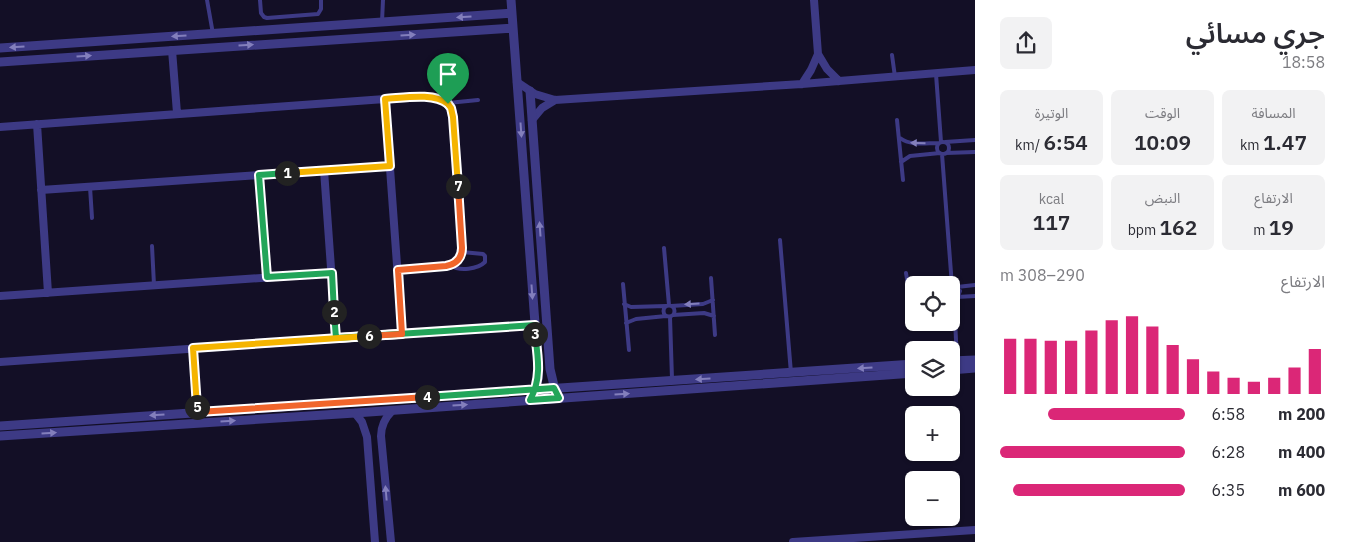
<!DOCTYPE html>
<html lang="ar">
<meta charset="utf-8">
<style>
:root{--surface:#fff;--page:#f2f2f3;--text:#2b2b33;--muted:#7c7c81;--accent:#db2777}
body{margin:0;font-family:"IBM Plex Sans","Noto Sans Arabic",sans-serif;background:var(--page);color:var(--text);direction:rtl;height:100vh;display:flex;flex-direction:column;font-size:19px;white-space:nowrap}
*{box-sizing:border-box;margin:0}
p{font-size:16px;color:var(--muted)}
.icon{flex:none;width:28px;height:28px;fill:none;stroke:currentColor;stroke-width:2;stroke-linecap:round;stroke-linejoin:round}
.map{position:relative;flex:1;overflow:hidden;direction:ltr}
.sheet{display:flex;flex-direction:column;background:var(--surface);width:375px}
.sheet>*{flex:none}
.buttons{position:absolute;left:905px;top:276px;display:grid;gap:10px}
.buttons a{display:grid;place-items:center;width:55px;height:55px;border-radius:8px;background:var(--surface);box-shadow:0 1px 4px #0004;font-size:25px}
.pin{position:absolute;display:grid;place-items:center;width:42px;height:42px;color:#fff;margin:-51px -21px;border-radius:50% 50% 50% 0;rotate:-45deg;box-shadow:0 0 5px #0007}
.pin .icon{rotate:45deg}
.km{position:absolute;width:25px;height:25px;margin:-12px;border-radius:50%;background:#222;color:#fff;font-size:14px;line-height:25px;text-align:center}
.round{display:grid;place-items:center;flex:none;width:52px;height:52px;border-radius:8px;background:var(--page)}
.summary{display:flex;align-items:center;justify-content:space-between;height:85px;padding:0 25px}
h1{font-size:28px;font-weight:600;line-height:38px}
.stats{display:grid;grid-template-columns:repeat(3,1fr);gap:8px;height:85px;padding:5px 25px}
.stats div{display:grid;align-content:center;border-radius:8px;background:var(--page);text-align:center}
.stats b{font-size:21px;font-weight:600}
.stats small{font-size:14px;font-weight:400}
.stats p{font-size:14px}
.chart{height:140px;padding:10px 25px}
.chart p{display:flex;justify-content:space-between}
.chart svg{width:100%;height:90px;margin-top:5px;stroke:var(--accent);stroke-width:6}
ul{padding:0 25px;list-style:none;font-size:16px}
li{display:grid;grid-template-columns:80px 60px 1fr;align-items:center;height:38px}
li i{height:12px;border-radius:6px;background:var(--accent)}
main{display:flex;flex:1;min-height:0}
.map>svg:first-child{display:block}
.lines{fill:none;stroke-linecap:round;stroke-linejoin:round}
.service{stroke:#3d3a85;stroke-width:4}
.minor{stroke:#3d3a85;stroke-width:8}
.tertiary{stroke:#3d3a85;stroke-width:9}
.oneway{fill:#837fbc}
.split-1-casing{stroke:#fff;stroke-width:10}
.split-2-casing{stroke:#fff;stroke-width:10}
.split-3-casing{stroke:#fff;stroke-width:10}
.split-4-casing{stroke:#fff;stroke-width:10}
.split-5-casing{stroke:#fff;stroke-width:10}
.split-6-casing{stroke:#fff;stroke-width:10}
.split-7-casing{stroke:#fff;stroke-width:10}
.split-8-casing{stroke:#fff;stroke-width:10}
.split-1{stroke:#f5b400;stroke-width:6}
.split-2{stroke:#22a559;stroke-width:6}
.split-3{stroke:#22a559;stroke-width:6}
.split-4{stroke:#22a559;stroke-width:6}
.split-5{stroke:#f0652b;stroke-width:6}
.split-6{stroke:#f5b400;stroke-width:6}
.split-7{stroke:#f0652b;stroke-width:6}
.split-8{stroke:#f5b400;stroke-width:6}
</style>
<main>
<section class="sheet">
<div class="summary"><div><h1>جري مسائي</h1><p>18:58</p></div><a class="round"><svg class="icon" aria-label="share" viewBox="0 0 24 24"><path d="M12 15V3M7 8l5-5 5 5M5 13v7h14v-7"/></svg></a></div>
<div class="stats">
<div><p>المسافة</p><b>1.47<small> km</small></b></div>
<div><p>الوقت</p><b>10:09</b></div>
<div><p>الوتيرة</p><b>6:54<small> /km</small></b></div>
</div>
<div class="stats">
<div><p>الارتفاع</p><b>19<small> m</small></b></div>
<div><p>النبض</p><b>162<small> bpm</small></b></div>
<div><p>kcal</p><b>117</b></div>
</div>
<div class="chart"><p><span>الارتفاع</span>290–308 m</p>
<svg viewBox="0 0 160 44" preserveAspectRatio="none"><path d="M5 44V17M15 44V17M25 44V18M35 44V18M45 44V13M55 44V8M65 44V6M75 44V11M85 44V20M95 44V27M105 44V33M115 44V36M125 44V38M135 44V36M145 44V31M155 44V22"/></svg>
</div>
<ul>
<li><b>200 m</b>6:58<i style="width:74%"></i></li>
<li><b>400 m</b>6:28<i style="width:100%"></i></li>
<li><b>600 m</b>6:35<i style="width:93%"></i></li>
</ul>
</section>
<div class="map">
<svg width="975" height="542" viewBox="0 0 975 542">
<rect width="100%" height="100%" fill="#130f26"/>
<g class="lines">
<path class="service" d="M 207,0 L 213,34
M 260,0 L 261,13 L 264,17 L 267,18 L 318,14 L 321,9 L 321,0
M 382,22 L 383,0
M 892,55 L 895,77
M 936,74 L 941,142
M 448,103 L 478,100
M 897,120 L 903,180
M 900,138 C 911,146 925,143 939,143
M 945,142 L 975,140
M937 148a6 6 0 1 1 12 0a6 6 0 1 1-12 0Z
M 946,153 L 975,152
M 942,154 L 952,286
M 901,162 L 910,156 L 940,153
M 90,187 L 92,218
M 780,240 L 791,373
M 152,246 L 154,285
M 664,248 L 669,305
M 451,265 C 459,272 478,269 485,262 L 485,256 L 483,254 L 462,252
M 906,273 L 913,315
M 711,278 L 715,335
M 623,284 L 629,350
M 951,287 L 957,287 L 960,291 L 958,296 L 953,298
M 957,287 L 975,285
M 957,297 L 975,296
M 954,298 L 957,361
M 624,304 L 631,307 L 666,306
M663.5 311a5.5 5.5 0 1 1 11 0a5.5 5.5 0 1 1-11 0Z
M 671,306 L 703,304 L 713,300
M 673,315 L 704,313 L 714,316
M 670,317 L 672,379
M 626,323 L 636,319 L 666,316"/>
<path class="minor" d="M 814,0 L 818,54 L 827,69 L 839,81
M 172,50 L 177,113
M 517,82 L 535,94 L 555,100 L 802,84 L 975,70
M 802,84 L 811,70 L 818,54
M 385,99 L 402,334
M 532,120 L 542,108 L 555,100
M 37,124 L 48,293
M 0,127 L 385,99 C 399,98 432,94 443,100 C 448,102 451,107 453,112 L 462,252 L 458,260 L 451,265 L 398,270
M 324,170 L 336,338
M 259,175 L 267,277
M 41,190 L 390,166
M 0,296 L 332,273
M 193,349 L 197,412
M 0,362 L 535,325
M 355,413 L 362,422 L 367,437 L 375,542
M 391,542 L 381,436 C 381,425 385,418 392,411
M 793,542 L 975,530"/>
<path class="tertiary" d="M 511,0 L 538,364 L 538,379 L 534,393
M 0,48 L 512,13
M 0,62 L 513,28
M 530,91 L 550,369 L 556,394
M 951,361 L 975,360
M 951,370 L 975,368
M 0,426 L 914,364
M 0,436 L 355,413 L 914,373"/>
</g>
<defs><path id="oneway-solid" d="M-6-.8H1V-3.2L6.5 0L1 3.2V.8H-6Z" transform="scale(1.25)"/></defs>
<g class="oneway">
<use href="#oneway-solid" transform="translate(464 17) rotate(176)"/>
<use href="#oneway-solid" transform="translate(408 35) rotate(-4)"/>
<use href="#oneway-solid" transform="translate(179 36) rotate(176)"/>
<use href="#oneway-solid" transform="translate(246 45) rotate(-4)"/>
<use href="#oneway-solid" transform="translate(17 47) rotate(176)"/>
<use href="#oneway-solid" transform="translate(84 56) rotate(-4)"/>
<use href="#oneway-solid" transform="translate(521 130) rotate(86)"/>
<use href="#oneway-solid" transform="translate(918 143) rotate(-179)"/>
<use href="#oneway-solid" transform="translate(540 229) rotate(-94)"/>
<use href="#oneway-solid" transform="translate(532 292) rotate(86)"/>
<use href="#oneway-solid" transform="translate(692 304) rotate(177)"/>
<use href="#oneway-solid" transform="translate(865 368) rotate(176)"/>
<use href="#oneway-solid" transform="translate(703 379) rotate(177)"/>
<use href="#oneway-solid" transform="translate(622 394) rotate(-4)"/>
<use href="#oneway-solid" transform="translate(460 405) rotate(-4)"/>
<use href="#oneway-solid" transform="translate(157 415) rotate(176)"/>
<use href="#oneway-solid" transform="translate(228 421) rotate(-3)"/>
<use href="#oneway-solid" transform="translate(49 433) rotate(-4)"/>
<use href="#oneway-solid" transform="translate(386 493) rotate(-95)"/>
</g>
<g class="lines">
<g class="split-1-casing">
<path id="split-1" d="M 287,173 L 390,166 L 385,99 C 403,98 434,92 448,104"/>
</g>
<g class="split-2-casing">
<path id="split-2" d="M 287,173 L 259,175 L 267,277 L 332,273 L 334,312"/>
</g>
<g class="split-3-casing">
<path id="split-3" d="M 334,312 L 336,338 L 535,325 L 535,334"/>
</g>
<g class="split-4-casing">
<path id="split-4" d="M 427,397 L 554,388 L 559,398 L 530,400 C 542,379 538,357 535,334"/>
</g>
<g class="split-5-casing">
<path id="split-5" d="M 197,407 L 198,412 L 427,397"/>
</g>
<g class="split-6-casing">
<path id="split-6" d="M 197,407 L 193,348 L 369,336"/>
</g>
<g class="split-7-casing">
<path id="split-7" d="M 369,336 L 402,334 L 398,270 L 446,266 C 456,264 462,258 462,248 L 458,186"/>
</g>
<g class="split-8-casing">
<path id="split-8" d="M 448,104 L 451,108 L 453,117 L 458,186"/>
</g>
<use href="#split-1" class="split-1"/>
<use href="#split-2" class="split-2"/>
<use href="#split-3" class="split-3"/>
<use href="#split-4" class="split-4"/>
<use href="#split-5" class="split-5"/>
<use href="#split-6" class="split-6"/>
<use href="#split-7" class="split-7"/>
<use href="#split-8" class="split-8"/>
</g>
</svg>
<div class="buttons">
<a><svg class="icon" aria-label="locate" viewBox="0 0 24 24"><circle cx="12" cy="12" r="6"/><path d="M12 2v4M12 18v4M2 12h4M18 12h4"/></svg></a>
<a><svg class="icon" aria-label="layers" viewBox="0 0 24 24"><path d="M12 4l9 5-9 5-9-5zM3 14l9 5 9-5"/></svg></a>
<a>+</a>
<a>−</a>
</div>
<div class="pin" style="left:448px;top:104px;background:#1e9e55"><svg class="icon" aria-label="arrive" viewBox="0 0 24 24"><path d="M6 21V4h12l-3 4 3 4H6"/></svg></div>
<b class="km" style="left:287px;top:173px">1</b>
<b class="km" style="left:334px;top:312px">2</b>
<b class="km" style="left:535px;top:334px">3</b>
<b class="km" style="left:427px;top:397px">4</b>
<b class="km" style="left:197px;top:407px">5</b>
<b class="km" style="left:369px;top:336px">6</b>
<b class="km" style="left:458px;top:186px">7</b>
</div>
</main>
